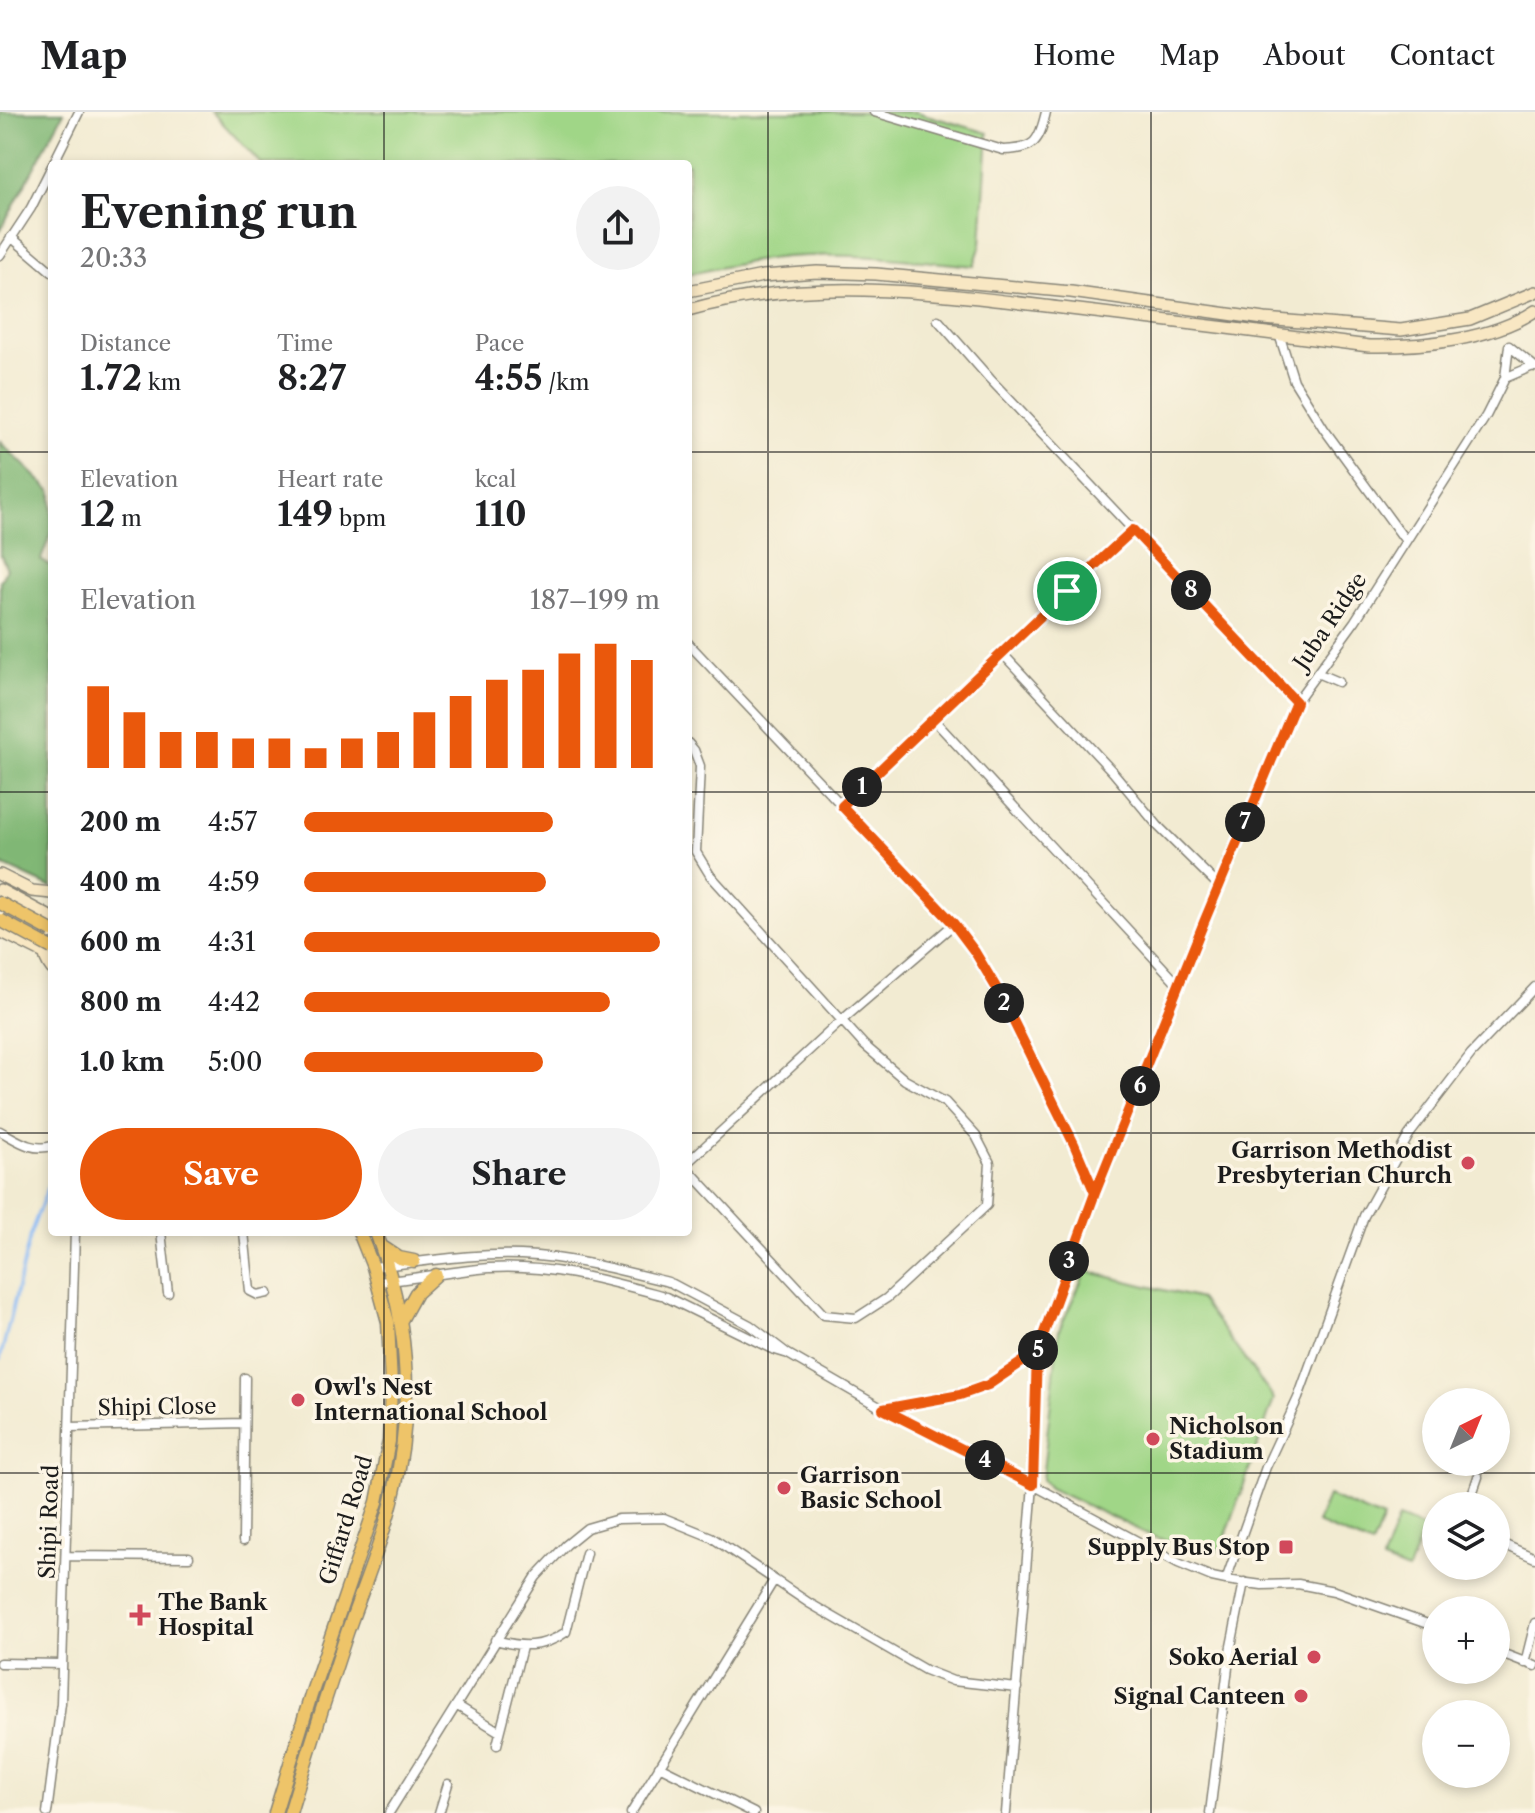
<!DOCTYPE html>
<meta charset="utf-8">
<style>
:root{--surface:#fff;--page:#f2f2f2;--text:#202124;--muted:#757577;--line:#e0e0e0;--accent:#ea580c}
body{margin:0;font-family:"Libre Caslon Text",serif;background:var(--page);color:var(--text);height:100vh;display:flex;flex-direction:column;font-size:30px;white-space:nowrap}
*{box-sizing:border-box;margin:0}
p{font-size:26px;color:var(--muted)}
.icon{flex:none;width:44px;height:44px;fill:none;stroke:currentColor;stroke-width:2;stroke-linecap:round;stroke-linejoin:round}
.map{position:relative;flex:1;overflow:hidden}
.details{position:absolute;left:48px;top:48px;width:644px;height:1076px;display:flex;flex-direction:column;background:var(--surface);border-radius:8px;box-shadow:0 4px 12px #0003}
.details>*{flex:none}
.needle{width:52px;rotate:43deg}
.fabs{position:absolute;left:1422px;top:1276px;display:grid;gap:16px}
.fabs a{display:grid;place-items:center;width:88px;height:88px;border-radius:50%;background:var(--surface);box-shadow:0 4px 12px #0003;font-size:40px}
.pin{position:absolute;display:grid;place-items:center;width:68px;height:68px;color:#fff;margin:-34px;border:4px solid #fff;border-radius:50%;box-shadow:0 2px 8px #0007}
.km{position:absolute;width:40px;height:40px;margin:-20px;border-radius:50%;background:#222;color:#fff;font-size:22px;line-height:40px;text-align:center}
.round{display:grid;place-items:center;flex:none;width:84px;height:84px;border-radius:42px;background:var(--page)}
.head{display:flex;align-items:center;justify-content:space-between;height:136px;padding:0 32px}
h1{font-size:44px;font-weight:700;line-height:60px}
.stats{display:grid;grid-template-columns:repeat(3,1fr);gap:12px;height:136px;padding:8px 32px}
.stats div{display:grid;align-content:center}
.stats b{font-size:34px;font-weight:700}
.stats small{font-size:22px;font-weight:400}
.stats p{font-size:22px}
.chart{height:224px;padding:16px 32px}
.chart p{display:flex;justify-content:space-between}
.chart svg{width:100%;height:144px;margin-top:8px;stroke:var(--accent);stroke-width:6}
.cta{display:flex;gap:16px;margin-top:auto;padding:16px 32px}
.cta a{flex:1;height:92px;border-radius:48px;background:var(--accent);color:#fff;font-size:32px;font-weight:700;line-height:92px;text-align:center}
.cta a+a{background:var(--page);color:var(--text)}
ul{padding:0 32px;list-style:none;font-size:26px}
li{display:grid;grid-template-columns:128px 96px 1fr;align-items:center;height:60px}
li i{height:20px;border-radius:10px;background:var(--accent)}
header{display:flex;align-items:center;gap:48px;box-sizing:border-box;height:112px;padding:0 40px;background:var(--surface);border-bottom:2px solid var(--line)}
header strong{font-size:38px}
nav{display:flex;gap:44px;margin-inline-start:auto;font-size:28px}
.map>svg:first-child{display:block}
.green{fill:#a0d687;stroke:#5e7952;stroke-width:2}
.forest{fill:#80b774;stroke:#4e6a48;stroke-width:2}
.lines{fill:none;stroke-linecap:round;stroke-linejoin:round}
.stream{stroke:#8bbbf6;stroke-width:3}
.minor-casing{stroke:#878477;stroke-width:11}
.secondary-casing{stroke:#878477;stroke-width:14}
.primary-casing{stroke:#878477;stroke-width:15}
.minor{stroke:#fff;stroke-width:8}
.secondary{stroke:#f8e7c3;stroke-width:11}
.primary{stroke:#eec469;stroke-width:12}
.primary-bridge-casing{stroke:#878477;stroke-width:15;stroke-linecap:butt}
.primary-bridge{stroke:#eec469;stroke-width:12}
.route-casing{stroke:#fff;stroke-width:16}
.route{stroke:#ea580c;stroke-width:10}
.grid{fill:none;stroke:#1c1c1c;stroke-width:2;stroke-opacity:0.55}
.poi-dot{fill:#d1495b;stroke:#fcf5e5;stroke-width:3}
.labels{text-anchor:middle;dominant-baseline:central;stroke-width:7;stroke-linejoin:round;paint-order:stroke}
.street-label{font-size:22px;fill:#1c1c1c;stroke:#fcf5e5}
.poi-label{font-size:22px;font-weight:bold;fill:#1c1c1c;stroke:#fcf5e5;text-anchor:end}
</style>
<header>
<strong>Map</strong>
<nav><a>Home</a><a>Map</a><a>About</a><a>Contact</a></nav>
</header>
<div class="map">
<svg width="1535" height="1701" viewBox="0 0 1535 1701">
<rect width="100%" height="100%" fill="#fcf5e5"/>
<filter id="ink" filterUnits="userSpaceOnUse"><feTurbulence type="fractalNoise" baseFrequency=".0125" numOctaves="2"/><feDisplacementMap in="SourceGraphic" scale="16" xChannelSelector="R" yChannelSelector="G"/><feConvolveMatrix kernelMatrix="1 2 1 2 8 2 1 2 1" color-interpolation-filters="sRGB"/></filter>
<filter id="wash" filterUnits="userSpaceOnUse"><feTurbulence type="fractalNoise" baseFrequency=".006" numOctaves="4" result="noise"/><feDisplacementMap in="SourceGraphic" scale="32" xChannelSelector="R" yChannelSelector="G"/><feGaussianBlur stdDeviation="1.8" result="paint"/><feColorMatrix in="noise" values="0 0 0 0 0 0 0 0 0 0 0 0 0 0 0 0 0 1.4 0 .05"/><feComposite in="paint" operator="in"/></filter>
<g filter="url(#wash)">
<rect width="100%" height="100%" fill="#f2ebd2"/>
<path class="green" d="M 212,0 L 916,0 L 988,21 L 981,132 L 974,154 C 911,148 848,140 785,145 C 752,148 720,156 688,162 L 688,52 L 261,52 Z
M 1086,1159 L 1200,1187 L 1274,1287 L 1221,1438 L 1156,1426 L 1049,1376 L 1042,1368 L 1059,1218 Z
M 1328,1384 L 1383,1407 L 1372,1434 L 1317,1411 Z
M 1398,1406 L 1424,1416 L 1408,1459 L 1382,1449 Z"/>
<path class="forest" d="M 0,0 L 64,0 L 0,119 Z
M 0,330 L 52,380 L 52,418 L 41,448 L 52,455 L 52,776 L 0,752 L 0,469 L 7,457 L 0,441 Z"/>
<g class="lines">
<path class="stream" d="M 0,1248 L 31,1120 L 52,1064"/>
</g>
</g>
<g filter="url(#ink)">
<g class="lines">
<g class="minor-casing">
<path id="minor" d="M 874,0 L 1003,38 C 1035,37 1039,30 1046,0
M 53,52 L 79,0
M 11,125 L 52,160
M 0,143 L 31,96 L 52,54
M 938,208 L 990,267 L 1296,590
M 1279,222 L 1294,269 L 1324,317 L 1405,428
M 1509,234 L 1535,255
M 1505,266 L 1533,254
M 688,531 L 954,812 C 984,853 1005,895 1028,941 C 1052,987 1075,1033 1095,1081
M 1002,541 L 1113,660 L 1158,714 L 1219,774
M 1317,561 L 1338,570
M 933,607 L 1179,873
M 688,631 L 694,638 L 700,654 L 696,740 L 710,763 L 864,933 L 905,968 L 945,990 L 976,1024 L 990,1051 L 987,1093 L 887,1186 L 856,1206 L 824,1203 L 688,1057
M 842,694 L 1133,418
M 0,1019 C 17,1028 32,1040 52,1034
M 688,1050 L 841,909 L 954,812
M 161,1120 L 168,1181
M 244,1120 L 250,1179 L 258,1183 L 268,1181
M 373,1155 C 423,1150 471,1141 521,1143 C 571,1145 620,1158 668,1170
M 378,1170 C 415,1167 452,1159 489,1156 C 548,1152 605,1168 661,1183
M 673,1172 L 750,1213 L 788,1242 L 883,1297 L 1033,1373 L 1178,1451 L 1212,1465 L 1226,1468 L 1262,1473 L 1298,1472 L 1334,1479 L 1436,1515
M 666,1185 L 772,1237 L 785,1241
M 883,1297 L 960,1283 L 988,1273 L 1037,1240 L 1095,1081 L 1237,728 L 1296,590 L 1355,509 L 1486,304 L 1505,266 L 1509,234
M 70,1315 L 244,1311
M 1468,1394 L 1478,1365
M 243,1429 L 245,1266
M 1496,1429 L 1535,1446
M 66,1444 L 189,1445
M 1226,1468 L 1266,1355 L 1298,1286 L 1364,1104 L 1409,1023 L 1471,942 L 1535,875
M 495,1528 C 521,1535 542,1537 566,1520 L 586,1441
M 1496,1539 L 1535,1554
M 0,1551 L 62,1552
M 1525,1551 L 1535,1511
M 456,1593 L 500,1620
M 497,1633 L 522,1535
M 659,1654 L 754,1701
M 47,1701 L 61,1591 L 75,1120
M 389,1701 L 536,1465 L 566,1433 L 587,1416 L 618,1407 L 664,1406 L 711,1425 L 809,1491 L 925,1558 L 953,1569 L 1017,1576
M 439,1701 L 448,1672
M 631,1701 L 774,1468
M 1006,1701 L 1033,1373 L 1037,1240
M 1210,1701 L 1230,1539 L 1244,1470"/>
</g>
<g class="secondary-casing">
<path id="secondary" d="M 688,179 L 763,164 L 817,160 L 876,162 L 1071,180 L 1264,207 L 1401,218 L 1470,207 L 1535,180
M 688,198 C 811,163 937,181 1062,196 C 1164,208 1267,221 1369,234 C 1421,235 1491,228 1535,199
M 0,763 L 32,779 L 52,781
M 0,778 L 52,806
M 52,817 C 41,830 42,844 52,857
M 0,819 L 44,841"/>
</g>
<g class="primary-casing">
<path id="primary" d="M 381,1134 L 399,1146 L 414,1149
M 401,1208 L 416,1181 L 436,1163
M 275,1701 L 311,1583 L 377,1390 L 389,1329 L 391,1273 L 388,1210 L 373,1155 L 359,1120
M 290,1701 C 308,1641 327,1581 347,1521 C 362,1478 381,1433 392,1389 C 415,1298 409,1207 376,1120"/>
</g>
<use href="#minor" class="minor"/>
<use href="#secondary" class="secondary"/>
<use href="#primary" class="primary"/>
<g class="primary-bridge-casing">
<path id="primary-bridge" d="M 0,791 L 52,819
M 0,808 L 52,836"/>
</g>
<use href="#primary-bridge" class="primary-bridge"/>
</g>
</g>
<g class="lines" filter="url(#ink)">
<g class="route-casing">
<path id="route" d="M 1067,479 L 842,694 L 954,812 L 975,840 L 1000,882 L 1074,1032 L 1095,1081 L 1037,1240 L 1033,1373 L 883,1297 L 960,1283 L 988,1273 L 1037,1240 L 1095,1081 L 1204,810 L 1296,590 L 1133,418 L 1067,479"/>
</g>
<use href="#route" class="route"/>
</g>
<path class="grid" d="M 384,0 L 384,52M 768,0 L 768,1701M 1151,0 L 1151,1701M 0,340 L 52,340M 688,340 L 1535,340M 0,680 L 52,680M 688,680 L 1535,680M 0,1021 L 52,1021M 688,1021 L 1535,1021M 384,1120 L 384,1701M 0,1361 L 1535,1361"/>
<g class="poi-dot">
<circle cx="1468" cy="1051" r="8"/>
<circle cx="298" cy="1288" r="8"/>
<circle cx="1153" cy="1327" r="8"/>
<circle cx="784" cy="1376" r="8"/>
<rect x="1278" y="1427" width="16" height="16" rx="4"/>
<path d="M136 1491h8v8h8v8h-8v8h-8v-8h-8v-8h8z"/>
<circle cx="1314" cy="1545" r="8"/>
<circle cx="1301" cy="1584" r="8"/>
</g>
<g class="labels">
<g class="street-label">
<text transform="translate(1330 509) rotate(-56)">Juba Ridge</text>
<text transform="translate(157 1295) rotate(-1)">Shipi Close</text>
<text transform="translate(346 1408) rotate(-73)">Giffard Road</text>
<text transform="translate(49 1410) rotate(-88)">Shipi Road</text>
</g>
<g class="poi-label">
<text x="1452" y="1038">Garrison Methodist<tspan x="1452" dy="25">Presbyterian Church</tspan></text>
<text x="314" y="1275" text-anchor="start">Owl's Nest<tspan x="314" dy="25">International School</tspan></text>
<text x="1169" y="1314" text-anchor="start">Nicholson<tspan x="1169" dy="25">Stadium</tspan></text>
<text x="800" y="1363" text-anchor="start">Garrison<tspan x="800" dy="25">Basic School</tspan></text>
<text x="1270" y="1435">Supply Bus Stop</text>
<text x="158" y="1490" text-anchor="start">The Bank<tspan x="158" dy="25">Hospital</tspan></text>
<text x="1298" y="1545">Soko Aerial</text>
<text x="1285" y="1584">Signal Canteen</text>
</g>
</g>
</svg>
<div class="fabs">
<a><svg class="needle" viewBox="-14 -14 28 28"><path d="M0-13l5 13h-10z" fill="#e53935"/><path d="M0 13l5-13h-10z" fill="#757577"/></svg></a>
<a><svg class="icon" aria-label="layers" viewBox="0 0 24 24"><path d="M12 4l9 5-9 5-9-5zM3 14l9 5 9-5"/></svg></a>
<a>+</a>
<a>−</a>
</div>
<div class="pin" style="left:1067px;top:479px;background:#1e9e55"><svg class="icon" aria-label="arrive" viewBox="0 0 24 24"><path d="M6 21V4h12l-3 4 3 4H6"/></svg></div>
<b class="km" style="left:862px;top:675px">1</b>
<b class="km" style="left:1004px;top:891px">2</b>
<b class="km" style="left:1069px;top:1149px">3</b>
<b class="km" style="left:985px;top:1348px">4</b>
<b class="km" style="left:1038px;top:1238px">5</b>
<b class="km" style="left:1140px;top:974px">6</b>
<b class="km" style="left:1245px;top:710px">7</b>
<b class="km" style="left:1191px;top:478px">8</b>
<section class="details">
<div class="head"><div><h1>Evening run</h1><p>20:33</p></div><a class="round"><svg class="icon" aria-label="share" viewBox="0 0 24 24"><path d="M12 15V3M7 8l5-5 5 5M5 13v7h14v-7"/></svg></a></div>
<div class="stats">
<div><p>Distance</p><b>1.72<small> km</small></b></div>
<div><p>Time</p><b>8:27</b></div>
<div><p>Pace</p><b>4:55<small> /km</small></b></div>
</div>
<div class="stats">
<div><p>Elevation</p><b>12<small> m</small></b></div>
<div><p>Heart rate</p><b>149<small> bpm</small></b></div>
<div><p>kcal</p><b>110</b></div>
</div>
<div class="chart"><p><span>Elevation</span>187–199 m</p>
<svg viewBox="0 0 160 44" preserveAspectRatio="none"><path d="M5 44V19M15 44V27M25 44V33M35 44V33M45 44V35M55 44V35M65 44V38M75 44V35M85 44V33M95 44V27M105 44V22M115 44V17M125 44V14M135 44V9M145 44V6M155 44V11"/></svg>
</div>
<ul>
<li><b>200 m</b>4:57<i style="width:70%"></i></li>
<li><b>400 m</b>4:59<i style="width:68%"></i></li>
<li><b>600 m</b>4:31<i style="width:100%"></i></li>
<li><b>800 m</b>4:42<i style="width:86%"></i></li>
<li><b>1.0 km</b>5:00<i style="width:67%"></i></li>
</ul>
<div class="cta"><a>Save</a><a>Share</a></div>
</section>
</div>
